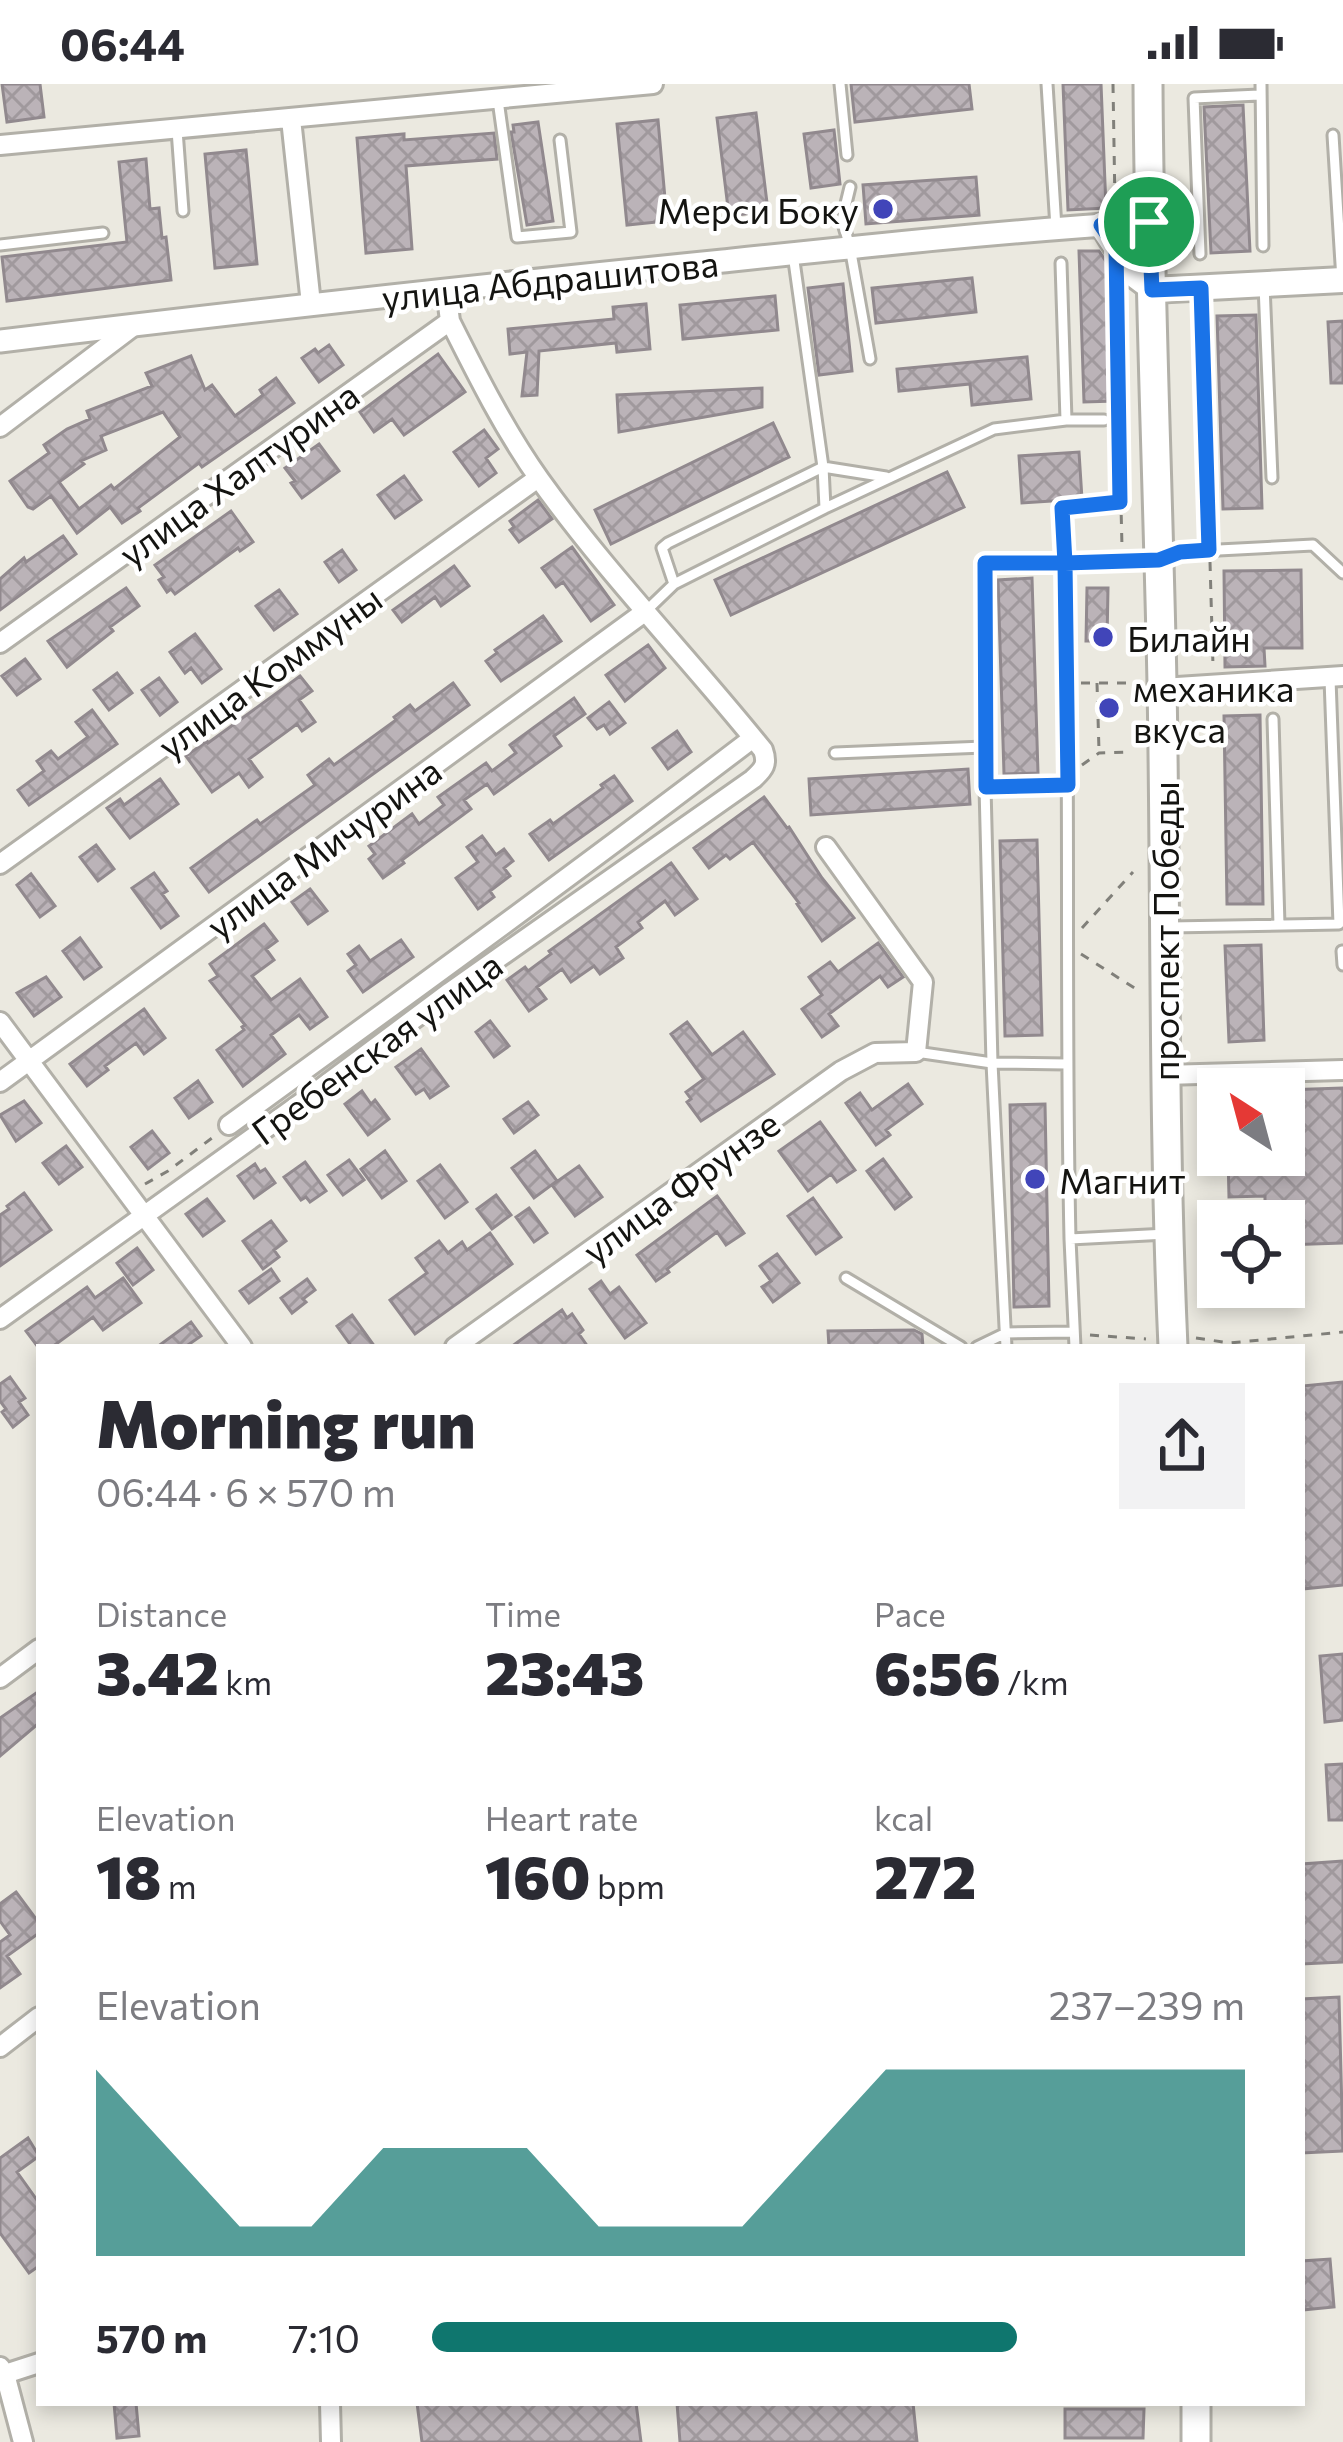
<!DOCTYPE html>
<meta charset="utf-8">
<style>
:root{--surface:#fff;--page:#f2f2f3;--text:#2b2b33;--muted:#7c7c81;--accent:#0f766e}
body{margin:0;font-family:Commissioner,sans-serif;background:var(--page);color:var(--text);height:100vh;display:flex;flex-direction:column;font-size:45px;white-space:nowrap}
*{box-sizing:border-box;margin:0}
p{font-size:39px;color:var(--muted)}
.icon{flex:none;width:66px;height:66px;fill:none;stroke:currentColor;stroke-width:2;stroke-linecap:round;stroke-linejoin:round}
.map{position:relative;flex:1;overflow:hidden}
.sheet{position:absolute;left:36px;top:1260px;width:1269px;height:1062px;display:flex;flex-direction:column;background:var(--surface);border-radius:0px;box-shadow:0 6px 18px #0003}
.sheet>*{flex:none}
.needle{width:78px;rotate:324deg}
.buttons{position:absolute;left:1197px;top:984px;display:grid;gap:24px}
.buttons a{display:grid;place-items:center;width:108px;height:108px;border-radius:0px;background:var(--surface);box-shadow:0 6px 18px #0003;font-size:60px}
.pin{position:absolute;display:grid;place-items:center;width:102px;height:102px;color:#fff;margin:-51px;border:6px solid #fff;border-radius:50%;box-shadow:0 3px 12px #0007}
.round{display:grid;place-items:center;flex:none;width:126px;height:126px;border-radius:0px;background:var(--page)}
.head{display:flex;align-items:center;justify-content:space-between;height:204px;padding:0 60px}
h1{font-size:66px;font-weight:800;line-height:90px}
.figures{display:grid;grid-template-columns:repeat(3,1fr);gap:18px;height:204px;padding:12px 60px}
.figures div{display:grid;align-content:center}
.figures b{font-size:60px;font-weight:800}
.figures small{font-size:33px;font-weight:400}
.figures p{font-size:33px}
.chart{height:336px;padding:24px 60px}
.chart p{display:flex;justify-content:space-between}
.chart svg{width:100%;height:216px;margin-top:12px;fill:var(--accent);opacity:.7}
ul{padding:0 60px;list-style:none;font-size:39px}
li{display:grid;grid-template-columns:192px 144px 1fr;align-items:center;height:90px}
li i{height:30px;border-radius:15px;background:var(--accent)}
.status{display:flex;justify-content:space-between;align-items:center;height:84px;padding:0 60px;background:var(--surface);direction:ltr}
.status svg{height:33px;fill:currentColor}
.map>svg:first-child{display:block}
.building{fill:url(#building-cross-hatch);stroke:#91898e;stroke-width:3;fill-rule:evenodd}
.lines{fill:none;stroke-linecap:round;stroke-linejoin:round}
.service-casing{stroke:#b2b0a8;stroke-width:15}
.minor-casing{stroke:#b2b0a8;stroke-width:24}
.tertiary-casing{stroke:#b2b0a8;stroke-width:27}
.secondary-casing{stroke:#b2b0a8;stroke-width:30}
.primary-casing{stroke:#b2b0a8;stroke-width:33}
.path{stroke:#81807a;stroke-width:3;stroke-dasharray:9 9;stroke-linecap:butt}
.service{stroke:#fff;stroke-width:9}
.minor{stroke:#fff;stroke-width:18}
.tertiary{stroke:#fff;stroke-width:21}
.secondary{stroke:#fff;stroke-width:24}
.primary{stroke:#fff;stroke-width:27}
.route-casing{stroke:#fff;stroke-width:24}
.route{stroke:#1a73e8;stroke-width:15}
.poi-dot{fill:#4145b9;stroke:#fff;stroke-width:4.5}
.labels{text-anchor:middle;dominant-baseline:central;stroke-width:9;stroke-linejoin:round;paint-order:stroke}
.poi-label{font-size:36px;fill:#141411;stroke:#fff;text-anchor:start}
.street-label{font-size:36px;fill:#141411;stroke:#fff}
</style>
<div class="status"><b>06:44</b><svg viewBox="0 0 49 12"><path d="M0 12V9h3v3zM5 12V6h3v6zM10 12V3h3v9zM15 12V0h3v12zM26 1h20v11H26zM47 4h2v5h-2z"/></svg></div>
<div class="map">
<svg width="1343" height="2358" viewBox="0 0 1343 2358">
<defs>
<pattern id="building-cross-hatch" width="8" height="8" patternUnits="userSpaceOnUse" patternTransform="scale(3)"><rect width="8" height="8" fill="#bbb3b8"/><path d="M0 0l8 8M0 8l8-8" fill="none" stroke="#a0999d"/></pattern>
</defs>
<rect width="100%" height="100%" fill="#ebe9e0"/>
<path class="building" d="M 2,0 L 40,0 L 44,33 L 7,38 Z
M 851,0 L 969,0 L 972,25 L 855,38 Z
M 1063,0 L 1101,0 L 1106,124 L 1068,126 Z
M 1243,21 L 1250,167 L 1211,169 L 1204,23 Z
M 756,29 L 768,127 L 729,132 L 717,34 Z
M 658,36 L 667,137 L 627,141 L 617,40 Z
M 538,38 L 553,137 L 527,141 L 511,48 L 514,48 L 513,41 Z
M 834,46 L 840,100 L 811,104 L 804,50 Z
M 494,49 L 497,75 L 406,82 L 412,165 L 366,169 L 357,54 L 404,50 L 404,56 Z
M 246,66 L 257,180 L 215,184 L 205,70 Z
M 146,75 L 150,125 L 159,124 L 162,154 L 166,153 L 171,196 L 7,217 L 2,173 L 127,158 L 119,78 Z
M 976,93 L 979,131 L 866,140 L 863,101 Z
M 1079,167 L 1099,167 L 1111,185 L 1115,317 L 1084,318 Z
M 972,194 L 976,228 L 876,239 L 872,204 Z
M 843,200 L 852,287 L 819,291 L 808,204 Z
M 775,212 L 778,246 L 683,255 L 680,221 Z
M 646,220 L 650,265 L 617,268 L 616,259 L 539,267 L 537,311 L 522,312 L 527,268 L 510,270 L 508,245 L 614,235 L 613,223 Z
M 1256,231 L 1262,424 L 1223,425 L 1217,232 Z
M 1343,237 L 1343,299 L 1331,299 L 1328,238 Z
M 329,261 L 343,281 L 319,298 L 302,274 L 315,265 L 318,269 Z
M 438,270 L 465,308 L 404,351 L 392,335 L 374,348 L 360,328 Z
M 191,272 L 205,306 L 212,301 L 235,332 L 263,311 L 260,306 L 276,294 L 294,319 L 202,383 L 199,379 L 138,424 L 140,427 L 122,439 L 110,423 L 77,449 L 51,412 L 33,425 L 28,423 L 10,397 L 49,369 L 44,361 L 67,345 L 90,335 L 87,327 L 152,302 L 146,289 ZM 163,328 L 180,353 L 114,405 L 111,401 L 79,425 L 59,398 L 84,380 L 81,377 L 106,366 L 101,352 Z
M 1027,273 L 1031,315 L 972,321 L 970,300 L 899,307 L 897,285 Z
M 762,304 L 762,323 L 619,348 L 617,311 Z
M 773,339 L 789,373 L 611,460 L 595,426 Z
M 484,346 L 498,365 L 486,374 L 496,389 L 479,402 L 454,368 Z
M 319,360 L 339,387 L 302,414 L 291,399 L 295,397 L 285,384 Z
M 1079,368 L 1082,415 L 1022,419 L 1019,372 Z
M 947,388 L 964,423 L 731,531 L 715,496 Z
M 404,392 L 421,416 L 395,434 L 378,411 Z
M 538,416 L 552,435 L 519,458 L 510,446 L 514,443 L 510,437 Z
M 231,427 L 253,458 L 240,467 L 238,464 L 175,510 L 171,505 L 167,508 L 159,496 L 164,493 L 155,481 Z
M 63,452 L 76,470 L 0,526 L 0,495 L 24,474 L 26,478 Z
M 572,463 L 614,521 L 591,537 L 563,498 L 556,503 L 542,484 Z
M 342,466 L 356,486 L 339,498 L 325,478 Z
M 454,482 L 469,502 L 441,522 L 435,513 L 402,538 L 393,526 Z
M 1301,486 L 1302,564 L 1264,564 L 1265,582 L 1225,583 L 1224,487 Z
M 1032,494 L 1038,689 L 1004,690 L 998,496 Z
M 126,504 L 139,522 L 110,543 L 113,547 L 67,583 L 48,557 Z
M 1087,504 L 1108,504 L 1107,557 L 1086,557 Z
M 279,506 L 297,530 L 274,546 L 256,522 Z
M 543,532 L 561,557 L 501,597 L 486,577 L 497,569 L 495,566 Z
M 195,550 L 221,585 L 202,599 L 191,584 L 185,589 L 170,568 Z
M 648,561 L 665,584 L 625,617 L 606,591 Z
M 25,575 L 40,595 L 17,611 L 2,592 Z
M 117,589 L 132,609 L 109,626 L 94,606 Z
M 300,592 L 312,607 L 299,616 L 315,638 L 302,647 L 297,640 L 249,675 L 262,693 L 249,703 L 239,689 L 212,708 L 186,672 L 207,657 L 208,659 Z
M 159,594 L 177,618 L 160,631 L 142,606 Z
M 453,599 L 469,621 L 209,808 L 191,784 L 257,736 L 260,740 L 315,701 L 308,691 L 329,675 L 334,681 L 396,636 L 394,633 L 410,621 L 415,627 Z
M 574,614 L 585,630 L 554,652 L 561,662 L 494,710 L 487,700 L 464,716 L 471,725 L 402,776 L 404,779 L 383,794 L 369,775 L 375,770 L 369,762 L 412,730 L 419,740 L 444,721 L 438,713 L 486,679 L 492,687 L 516,669 L 510,661 Z
M 609,618 L 625,639 L 610,650 L 604,641 L 597,645 L 588,634 Z
M 92,626 L 117,660 L 29,721 L 18,706 L 44,687 L 37,677 L 51,667 L 58,675 L 88,653 L 76,638 Z
M 1260,631 L 1263,820 L 1227,820 L 1224,632 Z
M 677,647 L 691,668 L 668,685 L 653,664 Z
M 968,685 L 970,720 L 811,731 L 809,695 Z
M 614,692 L 632,717 L 549,776 L 530,750 L 550,736 L 553,740 L 603,704 L 601,701 Z
M 160,695 L 178,720 L 130,754 L 107,724 L 120,715 L 124,721 Z
M 764,713 L 787,744 L 789,743 L 822,794 L 854,834 L 822,857 L 797,820 L 799,819 L 753,758 L 730,775 L 726,771 L 709,784 L 694,764 Z
M 482,752 L 496,771 L 504,765 L 513,777 L 504,784 L 510,792 L 490,807 L 494,813 L 478,825 L 456,794 L 478,778 L 467,763 Z
M 1037,756 L 1042,951 L 1005,952 L 1000,757 Z
M 96,761 L 114,785 L 98,797 L 80,773 Z
M 671,779 L 697,815 L 675,831 L 665,817 L 638,838 L 642,844 L 616,863 L 623,874 L 600,890 L 594,882 L 571,898 L 562,885 L 537,903 L 546,915 L 529,927 L 507,896 L 525,883 L 528,887 L 551,870 L 549,867 Z
M 154,789 L 167,807 L 162,810 L 178,832 L 161,844 L 132,804 Z
M 31,790 L 55,822 L 40,833 L 17,801 Z
M 310,805 L 327,827 L 308,840 L 292,818 Z
M 264,840 L 277,857 L 266,865 L 274,876 L 252,892 L 271,916 L 300,895 L 327,933 L 310,945 L 299,931 L 271,951 L 285,970 L 243,1002 L 217,966 L 244,946 L 242,943 L 245,941 L 210,897 L 218,892 L 210,880 Z
M 80,854 L 101,883 L 84,895 L 63,867 Z
M 401,856 L 413,873 L 363,908 L 348,887 L 356,881 L 348,870 L 359,862 L 370,877 Z
M 878,859 L 903,893 L 888,903 L 880,892 L 829,930 L 838,942 L 822,953 L 802,925 L 822,911 L 809,893 L 830,878 L 838,888 Z
M 1261,861 L 1264,956 L 1229,958 L 1225,862 Z
M 46,893 L 61,913 L 34,932 L 17,909 Z
M 144,925 L 165,954 L 144,970 L 136,959 L 105,982 L 108,986 L 87,1002 L 70,980 Z
M 490,937 L 509,962 L 494,973 L 476,948 Z
M 687,938 L 712,971 L 743,948 L 774,990 L 701,1037 L 687,1018 L 691,1015 L 686,1008 L 704,995 L 671,950 Z
M 421,965 L 448,1002 L 430,1014 L 424,1005 L 416,1010 L 396,983 Z
M 198,997 L 212,1018 L 189,1034 L 175,1014 Z
M 908,1000 L 922,1020 L 886,1046 L 890,1051 L 876,1061 L 846,1019 L 860,1009 L 872,1026 Z
M 1343,1004 L 1343,1159 L 1284,1161 L 1284,1137 L 1265,1137 L 1265,1112 L 1229,1113 L 1228,1071 L 1284,1071 L 1284,1006 Z
M 362,1007 L 371,1020 L 375,1016 L 389,1035 L 368,1051 L 345,1020 Z
M 24,1017 L 41,1039 L 16,1057 L 0,1031 Z
M 528,1018 L 538,1031 L 514,1049 L 504,1035 Z
M 1045,1020 L 1049,1222 L 1014,1223 L 1010,1021 Z
M 820,1038 L 855,1086 L 837,1098 L 831,1090 L 808,1107 L 779,1067 Z
M 152,1047 L 169,1069 L 148,1085 L 131,1063 Z
M 66,1062 L 82,1083 L 59,1100 L 43,1079 Z
M 385,1067 L 406,1097 L 382,1114 L 361,1085 Z
M 535,1067 L 557,1097 L 534,1114 L 512,1084 Z
M 883,1075 L 911,1113 L 895,1125 L 867,1087 Z
M 349,1076 L 364,1096 L 343,1111 L 328,1091 Z
M 305,1078 L 326,1107 L 310,1118 L 306,1113 L 301,1116 L 284,1093 Z
M 255,1080 L 260,1088 L 265,1085 L 275,1099 L 254,1114 L 238,1092 Z
M 440,1081 L 467,1118 L 445,1134 L 418,1097 Z
M 579,1082 L 602,1113 L 575,1132 L 552,1101 Z
M 24,1109 L 51,1146 L 0,1182 L 0,1131 L 9,1125 L 7,1122 Z
M 496,1111 L 511,1131 L 492,1145 L 477,1125 Z
M 717,1112 L 744,1149 L 726,1161 L 717,1148 L 667,1185 L 669,1188 L 656,1197 L 637,1171 Z
M 813,1114 L 841,1153 L 816,1170 L 788,1132 Z
M 207,1115 L 224,1137 L 203,1152 L 186,1130 Z
M 529,1124 L 547,1149 L 534,1158 L 516,1133 Z
M 271,1137 L 286,1157 L 274,1166 L 279,1173 L 263,1185 L 243,1157 Z
M 490,1149 L 512,1180 L 415,1250 L 390,1216 L 427,1189 L 416,1174 L 439,1157 L 448,1169 L 462,1158 L 467,1166 Z
M 137,1164 L 153,1186 L 133,1201 L 117,1179 Z
M 777,1170 L 799,1199 L 773,1218 L 762,1203 L 771,1197 L 760,1182 Z
M 271,1185 L 279,1197 L 249,1219 L 240,1207 Z
M 123,1194 L 141,1219 L 103,1246 L 93,1233 L 52,1263 L 38,1263 L 26,1247 L 87,1203 L 95,1214 Z
M 307,1195 L 315,1206 L 303,1215 L 306,1218 L 292,1229 L 281,1214 Z
M 601,1197 L 610,1210 L 619,1203 L 646,1239 L 625,1254 L 590,1205 Z
M 562,1226 L 567,1234 L 572,1230 L 583,1246 L 579,1250 L 588,1263 L 511,1263 Z
M 352,1231 L 375,1263 L 352,1263 L 337,1242 Z
M 191,1238 L 201,1252 L 185,1263 L 157,1263 Z
M 914,1246 L 922,1250 L 923,1263 L 829,1263 L 828,1247 Z
M 10,1293 L 25,1314 L 19,1318 L 28,1331 L 13,1343 L 2,1328 L 6,1325 L 0,1317 L 0,1300 Z
M 1343,1298 L 1343,1501 L 1302,1505 L 1302,1302 Z
M 1343,1570 L 1343,1636 L 1325,1638 L 1320,1572 Z
M 39,1607 L 39,1639 L 0,1672 L 0,1634 Z
M 1343,1680 L 1343,1736 L 1329,1736 L 1326,1681 Z
M 1343,1777 L 1343,1878 L 1302,1880 L 1302,1780 Z
M 16,1808 L 39,1839 L 39,1849 L 7,1872 L 20,1890 L 0,1904 L 0,1858 L 10,1851 L 0,1837 L 0,1820 Z
M 1339,1913 L 1343,2067 L 1302,2069 L 1302,1915 Z
M 28,2054 L 39,2072 L 17,2088 L 39,2119 L 39,2182 L 29,2189 L 0,2149 L 0,2074 Z
M 1330,2175 L 1334,2223 L 1302,2226 L 1302,2177 Z
M 114,2319 L 136,2319 L 139,2352 L 117,2354 Z
M 417,2319 L 636,2319 L 641,2358 L 422,2358 Z
M 677,2319 L 913,2319 L 917,2358 L 680,2358 Z
M 1065,2325 L 1144,2325 L 1143,2354 L 1065,2354 Z"/>
<g class="lines">
<g class="service-casing">
<path id="service" d="M 840,0 L 847,71
M 1047,0 L 1056,144
M 1261,0 L 1263,162
M 498,16 L 517,153 L 571,148 L 560,56
M 177,46 L 183,127
M 1333,51 L 1342,196
M 850,103 L 842,136 L 850,163 L 870,275
M 0,161 L 103,149
M 793,170 L 823,383 L 825,424
M 1200,170 L 1194,14 L 1259,11
M 1061,179 L 1066,336
M 1264,201 L 1272,394
M 1065,479 L 985,479 L 985,703 L 1068,701
M 674,500 L 662,464 L 668,459 L 823,383 L 886,393
M 646,527 L 674,500 L 825,424 L 994,345 L 1066,336 L 1104,336
M 1273,635 L 1279,841
M 835,669 L 984,663
M 985,703 L 992,979 L 1006,1263
M 1170,843 L 1339,840 L 1330,595
M 1342,867 L 1343,881
M 916,968 L 992,979 L 1066,980
M 1167,1150 L 1070,1155 C 1065,929 1070,704 1065,479 L 1159,476 L 1180,468 L 1313,461 L 1343,489
M 1070,1155 L 1075,1263
M 846,1194 L 961,1263
M 977,1263 L 1006,1249 L 1074,1248"/>
</g>
<g class="minor-casing">
<path id="minor" d="M 291,35 L 311,220
M 0,61 L 653,0
M 0,343 L 135,241
M 0,559 L 450,237 L 446,205
M 1162,604 L 1343,592
M 0,780 L 538,394
M 0,938 L 242,1263
M 1164,991 L 1343,986
M 0,998 L 646,527
M 229,1041 C 405,913 580,786 753,654
M 0,1235 L 308,1014 L 450,908 L 753,695 C 764,685 768,680 763,666 C 690,575 608,491 540,396 C 505,347 477,291 450,237
M 455,1263 L 841,987 L 875,969 L 916,968 L 923,898 L 826,763
M 0,1594 L 39,1565
M 0,1963 L 39,1933
M 0,2283 L 5,2290 L 23,2358
M 0,2294 L 5,2290 L 39,2279
M 330,2319 L 331,2358"/>
</g>
<g class="tertiary-casing">
<path id="tertiary" d="M 1101,141 L 1132,191 L 1152,206
M 0,257 C 241,228 482,201 723,177 C 865,162 1006,147 1149,138"/>
</g>
<g class="secondary-casing">
<path id="secondary" d="M 1152,206 L 1343,196"/>
</g>
<g class="primary-casing">
<path id="primary" d="M 1148,0 C 1149,200 1158,400 1162,600 C 1166,821 1163,1042 1173,1263
M 1196,2319 L 1196,2358"/>
</g>
<path class="path" d="M 1113,0 L 1115,121
M 1117,203 L 1119,331
M 1202,226 L 1209,450
M 1119,341 L 1122,463
M 1064,465 L 1062,424 L 1119,418
M 1210,478 L 1213,582
M 1081,599 L 1127,599
M 1097,599 L 1099,667
M 1082,681 L 1099,669 L 1130,668
M 1082,844 L 1133,788
M 1081,870 L 1136,905
M 145,1100 L 168,1087 L 216,1051
M 1090,1251 L 1146,1255
M 1196,1254 L 1230,1259 L 1343,1248"/>
<use href="#service" class="service"/>
<use href="#minor" class="minor"/>
<use href="#tertiary" class="tertiary"/>
<use href="#secondary" class="secondary"/>
<use href="#primary" class="primary"/>
</g>
<g class="lines">
<g class="route-casing">
<path id="route" d="M 1149,138 L 1101,141 L 1116,163 L 1120,418 L 1062,424 L 1065,479 L 985,479 L 986,703 L 1068,701 L 1065,479 L 1159,476 L 1180,468 L 1209,466 L 1201,204 L 1152,206 L 1149,138"/>
</g>
<use href="#route" class="route"/>
</g>
<g class="poi-dot">
<circle cx="883" cy="125" r="12"/>
<circle cx="1103" cy="553" r="12"/>
<circle cx="1109" cy="624" r="12"/>
<circle cx="1035" cy="1095" r="12"/>
</g>
<g class="labels">
<g class="poi-label">
<text x="859" y="125" text-anchor="end">Мерси Боку</text>
<text x="1127" y="553">Билайн</text>
<text x="1133" y="603">механика<tspan x="1133" dy="41">вкуса</tspan></text>
<text x="1059" y="1095">Магнит</text>
</g>
<g class="street-label">
<text transform="translate(550 195) rotate(-6)">улица Абдрашитова</text>
<text transform="translate(238 389) rotate(-36)">улица Халтурина</text>
<text transform="translate(269 587) rotate(-36)">улица Коммуны</text>
<text transform="translate(323 763) rotate(-36)">улица Мичурина</text>
<text transform="translate(1164 847) rotate(-90)">проспект Победы</text>
<text transform="translate(376 963) rotate(-36)">Гребенская улица</text>
<text transform="translate(680 1102) rotate(-36)">улица Фрунзе</text>
</g>
</g>
</svg>
<div class="buttons">
<a><svg class="needle" viewBox="-14 -14 28 28"><path d="M0-13l5 13h-10z" fill="#e53935"/><path d="M0 13l5-13h-10z" fill="#7c7c81"/></svg></a>
<a><svg class="icon" aria-label="locate" viewBox="0 0 24 24"><circle cx="12" cy="12" r="6"/><path d="M12 2v4M12 18v4M2 12h4M18 12h4"/></svg></a>
</div>
<div class="pin" style="left:1149px;top:138px;background:#1e9e55"><svg class="icon" aria-label="arrive" viewBox="0 0 24 24"><path d="M6 21V4h12l-3 4 3 4H6"/></svg></div>
<section class="sheet">
<div class="head"><div><h1>Morning run</h1><p>06:44 · 6 × 570 m</p></div><a class="round"><svg class="icon" aria-label="share" viewBox="0 0 24 24"><path d="M12 15V3M7 8l5-5 5 5M5 13v7h14v-7"/></svg></a></div>
<div class="figures">
<div><p>Distance</p><b>3.42<small> km</small></b></div>
<div><p>Time</p><b>23:43</b></div>
<div><p>Pace</p><b>6:56<small> /km</small></b></div>
</div>
<div class="figures">
<div><p>Elevation</p><b>18<small> m</small></b></div>
<div><p>Heart rate</p><b>160<small> bpm</small></b></div>
<div><p>kcal</p><b>272</b></div>
</div>
<div class="chart"><p><span>Elevation</span>237–239 m</p>
<svg viewBox="0 0 160 44" preserveAspectRatio="none"><path d="M0 44V6L10 22L20 38L30 38L40 22L50 22L60 22L70 38L80 38L90 38L100 22L110 6L120 6L130 6L140 6L150 6L160 6V44z"/></svg>
</div>
<ul>
<li><b>570 m</b>7:10<i style="width:72%"></i></li>
</ul>
</section>
</div>
